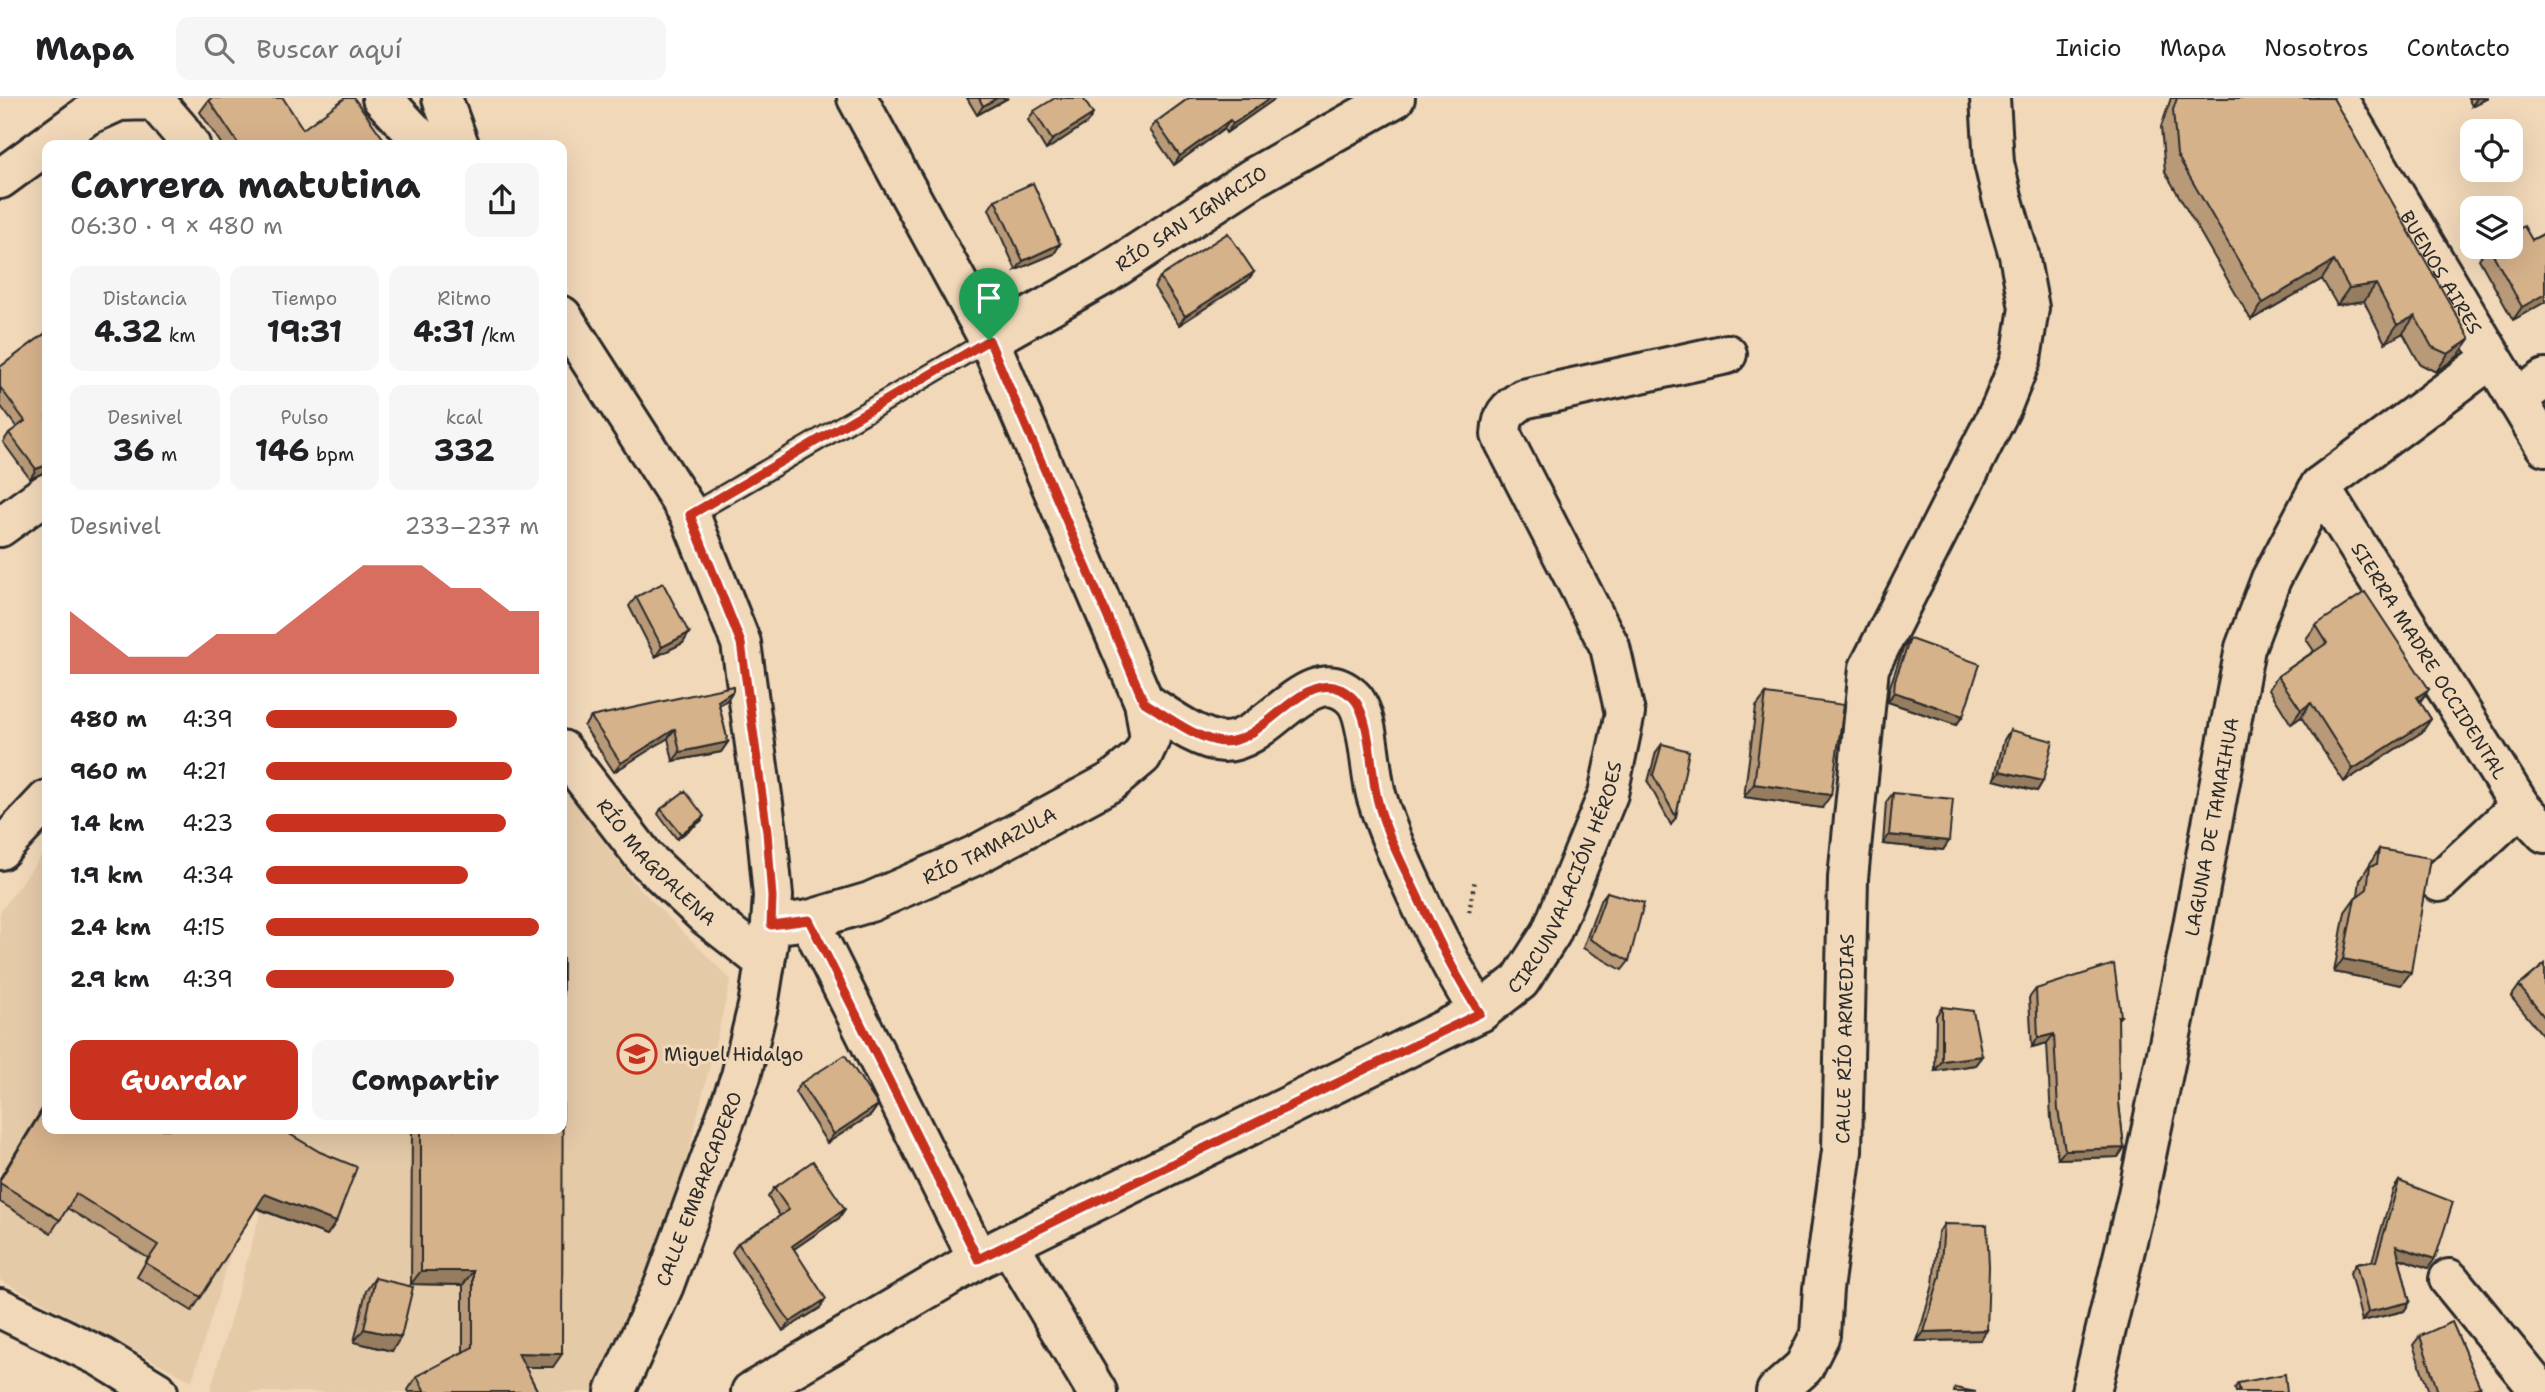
<!DOCTYPE html>
<html lang="es">
<meta charset="utf-8">
<style>
:root{--surface:#fff;--page:#f6f6f6;--text:#202124;--muted:#757577;--line:#e0e0e0;--accent:#c8321e}
body{margin:0;font-family:"Shantell Sans",sans-serif;background:var(--page);color:var(--text);height:100vh;display:flex;flex-direction:column;font-size:26px;white-space:nowrap}
*{box-sizing:border-box;margin:0}
p{font-size:23px;color:var(--muted)}
.icon{flex:none;width:38px;height:38px;fill:none;stroke:currentColor;stroke-width:2;stroke-linecap:round;stroke-linejoin:round}
.map{position:relative;flex:1;overflow:hidden}
.side{position:absolute;left:42px;top:42px;width:525px;height:994px;display:flex;flex-direction:column;background:var(--surface);border-radius:14px;box-shadow:0 7px 28px #0002}
.side>*{flex:none}
.buttons{position:absolute;left:2460px;top:21px;display:grid;gap:14px}
.buttons a{display:grid;place-items:center;width:63px;height:63px;border-radius:14px;background:var(--surface);box-shadow:0 7px 28px #0002;font-size:35px}
.pin{position:absolute;display:grid;place-items:center;width:60px;height:60px;color:#fff;margin:-72px -30px;border-radius:50% 50% 50% 0;rotate:-45deg;box-shadow:0 0 7px #0007}
.pin .icon{rotate:45deg}
.round{display:grid;place-items:center;flex:none;width:74px;height:74px;border-radius:14px;background:var(--page)}
.summary{display:flex;align-items:center;justify-content:space-between;height:119px;padding:0 28px}
h1{font-size:38px;font-weight:700;line-height:52px}
.stats{display:grid;grid-template-columns:repeat(3,1fr);gap:10px;height:119px;padding:7px 28px}
.stats div{display:grid;align-content:center;border-radius:14px;background:var(--page);text-align:center}
.stats b{font-size:30px;font-weight:700}
.stats small{font-size:19px;font-weight:400}
.stats p{font-size:19px}
.chart{height:196px;padding:14px 28px}
.chart p{display:flex;justify-content:space-between}
.chart svg{width:100%;height:126px;margin-top:7px;fill:var(--accent);opacity:.7}
.cta{display:flex;gap:14px;margin-top:auto;padding:14px 28px}
.cta a{flex:1;height:80px;border-radius:14px;background:var(--accent);color:#fff;font-size:28px;font-weight:700;line-height:80px;text-align:center}
.cta a+a{background:var(--page);color:var(--text)}
ul{padding:0 28px;list-style:none;font-size:23px}
li{display:grid;grid-template-columns:112px 84px 1fr;align-items:center;height:52px}
li i{height:18px;border-radius:9px;background:var(--accent)}
header{display:flex;align-items:center;gap:42px;box-sizing:border-box;height:98px;padding:0 35px;background:var(--surface);border-bottom:2px solid var(--line)}
header strong{font-size:33px}
nav{display:flex;gap:38px;margin-inline-start:auto;font-size:24px}
.search{width:490px;height:63px;background:var(--page);display:flex;align-items:center;gap:18px;box-sizing:border-box;padding:0 24px;border-radius:14px;color:var(--muted);font-size:26px}
.map>svg:first-child{display:block}
.built{fill:#e5caa8}
.lines{fill:none;stroke-linecap:round;stroke-linejoin:round}
.service-casing{stroke:#2b2b2b;stroke-width:24}
.minor-casing{stroke:#2b2b2b;stroke-width:44}
.tertiary-casing{stroke:#2b2b2b;stroke-width:44}
.path{stroke:#2b2b2b;stroke-width:4.5;stroke-dasharray:2 5;stroke-linecap:butt}
.service{stroke:#f1d8b9;stroke-width:19}
.minor{stroke:#f1d8b9;stroke-width:38}
.tertiary{stroke:#f1d8b9;stroke-width:38}
.wall{fill:#b89978;stroke:#2b2b2b;stroke-width:2}
.shaded-wall{fill:#967d61;stroke:#2b2b2b;stroke-width:2}
.building{fill:#d6b28b;stroke:#2b2b2b;stroke-width:2}
.route-casing{stroke:#fff;stroke-width:14}
.route{stroke:#c8321e;stroke-width:9}
.labels{text-anchor:middle;dominant-baseline:central;stroke-width:6;stroke-linejoin:round;paint-order:stroke}
.street-label{font-size:19px;fill:#2b2b2b;stroke:#f1d8b9}
.poi-label{font-size:19px;fill:#2b2b2b;stroke:#f1d8b9;text-anchor:start}
</style>
<header>
<strong>Mapa</strong>
<div class="search"><svg class="icon" aria-label="search" viewBox="0 0 24 24"><circle cx="10" cy="10" r="6"/><path d="M15 15l6 6"/></svg>Buscar aquí</div>
<nav><a>Inicio</a><a>Mapa</a><a>Nosotros</a><a>Contacto</a></nav>
</header>
<div class="map">
<svg width="2545" height="1294" viewBox="0 0 2545 1294">
<rect width="100%" height="100%" fill="#f1d8b9"/>
<filter id="ink" filterUnits="userSpaceOnUse"><feTurbulence type="fractalNoise" baseFrequency=".0143" numOctaves="2"/><feDisplacementMap in="SourceGraphic" scale="14" xChannelSelector="R" yChannelSelector="G"/><feConvolveMatrix kernelMatrix="1 2 1 2 8 2 1 2 1" color-interpolation-filters="sRGB"/></filter>
<g filter="url(#ink)">
<path class="built" d="M 562,686 L 634,785 L 731,882 L 668,1136 L 605,1294 L 210,1294 L 284,1031 L 562,1031 Z
M 47,750 L 47,1031 L 268,1031 L 192,1283 L 0,1182 L 0,814 Z"/>
<g class="lines">
<g class="service-casing">
<path id="service" d="M 690,417 L 989,242"/>
</g>
<g class="minor-casing">
<g id="minor">
<path d="M 382,0 L 426,47"/>
<path d="M 442,0 L 459,47"/>
<path d="M 0,81 L 86,18 L 119,3 L 154,2 L 179,31 L 190,47"/>
<path d="M 562,218 L 690,417 L 741,545 L 767,734 L 773,798 L 771,827 L 758,908 L 741,978 L 664,1187 L 615,1294"/>
<path id="s1" d="M 989,242 L 1104,177 L 1254,79 L 1395,0"/>
<path d="M 2516,301 L 2545,281"/>
<path id="s2" d="M 2320,388 L 2520,708 L 2545,735"/>
<path d="M 0,429 L 47,395"/>
<path d="M 1144,604 C 1165,617 1199,643 1224,644 C 1269,644 1309,559 1352,599 C 1370,615 1369,675 1377,700 C 1389,740 1407,776 1424,813 C 1442,848 1458,882 1480,914"/>
<path id="s3" d="M 562,652 L 645,760 L 705,817 L 765,864"/>
<path d="M 0,752 L 47,702"/>
<path d="M 2439,784 L 2520,708"/>
<path d="M 809,822 L 978,1161"/>
<path id="s4" d="M 771,827 L 809,822 L 870,804 L 974,758 L 1111,684 L 1142,658 L 1150,641 L 1144,604 L 989,242 L 857,0"/>
<path d="M 1009,1146 L 1097,1294"/>
<path d="M 2449,1181 L 2541,1294"/>
<path d="M 0,1210 L 101,1259 L 158,1294"/>
<path id="s5" d="M 751,1294 L 978,1161 L 1480,914 L 1520,883 L 1551,835 L 1608,696 L 1625,615 L 1610,549 L 1501,337 C 1502,316 1506,313 1523,301 L 1727,256"/>
<path id="s6" d="M 1776,1294 L 1804,1269 L 1820,1237 L 1823,1191 L 1842,1053 L 1848,780 L 1869,570 L 2002,308 L 2021,261 L 2029,210 L 2019,157 L 2002,99 L 1994,65 L 1990,0"/>
<path id="s7" d="M 2091,1294 L 2137,1101 L 2188,854 L 2245,550 L 2271,481 L 2320,388 L 2492,260"/>
</g>
</g>
<g class="tertiary-casing">
<g id="tertiary">
<path id="s8" d="M 2337,0 L 2545,348"/>
</g>
</g>
<path class="path" d="M 1469,814 L 1475,782"/>
<use href="#service" class="service"/>
<use href="#minor" class="minor"/>
<use href="#tertiary" class="tertiary"/>
</g>
<path class="wall" d="M 967,0 L 1008,0 L 977,17 Z
M 1189,0 L 1276,0 L 1226,35 L 1224,31 L 1174,67 L 1150,32 L 1156,24 Z
M 2171,0 L 2333,0 L 2458,258 L 2436,274 L 2420,266 L 2403,235 L 2385,245 L 2364,203 L 2337,207 L 2322,181 L 2251,222 L 2165,74 L 2161,29 Z
M 2468,0 L 2488,0 L 2472,8 Z
M 209,2 L 303,31 L 388,47 L 222,47 L 200,14 Z
M 1034,13 L 1093,16 L 1087,25 L 1046,52 L 1028,22 Z
M 995,102 L 1060,146 L 1054,156 L 1016,172 L 989,111 Z
M 2545,135 L 2545,204 L 2513,222 L 2479,161 L 2488,149 L 2511,149 L 2532,142 Z
M 1254,174 L 1247,183 L 1179,227 L 1154,189 L 1160,179 Z
M 47,234 L 47,373 L 30,381 L 3,344 L 9,335 L 17,330 L 0,307 L 0,269 Z
M 636,499 L 689,535 L 683,545 L 655,559 L 629,508 Z
M 2316,527 L 2429,591 L 2420,604 L 2431,621 L 2422,634 L 2344,684 L 2301,619 L 2291,626 L 2269,591 L 2278,578 L 2314,553 L 2306,541 Z
M 1910,541 L 1963,618 L 1956,627 L 1888,604 L 1889,591 L 1903,551 Z
M 1766,596 L 1822,710 L 1744,699 L 1756,609 Z
M 727,602 L 719,607 L 728,644 L 721,654 L 673,663 L 668,640 L 614,674 L 584,628 L 591,619 Z
M 2010,632 L 2043,683 L 2037,693 L 1994,682 L 2004,642 Z
M 1662,646 L 1676,719 L 1671,727 L 1648,684 L 1656,654 Z
M 1893,695 L 1949,743 L 1943,752 L 1883,746 L 1886,704 Z
M 661,711 L 701,723 L 677,741 L 658,716 Z
M 2379,751 L 2411,874 L 2401,887 L 2334,874 L 2345,814 L 2355,800 L 2358,797 L 2360,782 Z
M 1607,794 L 1629,863 L 1622,872 L 1583,850 L 1600,803 Z
M 2545,866 L 2545,940 L 2511,899 L 2519,888 Z
M 2036,891 L 2121,918 L 2118,921 L 2119,1005 L 2124,1050 L 2118,1059 L 2058,1061 L 2051,1021 L 2047,945 L 2032,949 L 2029,900 Z
M 1942,909 L 1982,958 L 1975,967 L 1935,973 L 1936,918 Z
M 801,985 L 878,1007 L 871,1017 L 827,1045 L 795,994 Z
M 47,1003 L 47,1031 L 336,1124 L 327,1137 L 256,1110 L 201,1199 L 192,1213 L 137,1179 L 148,1160 L 67,1110 L 51,1135 L 0,1104 L 0,1080 Z
M 412,1031 L 562,1031 L 553,1269 L 525,1269 L 538,1294 L 409,1294 L 408,1292 L 417,1278 L 463,1254 L 463,1187 L 411,1186 Z
M 2399,1083 L 2428,1170 L 2399,1160 L 2410,1204 L 2404,1213 L 2362,1223 L 2350,1175 L 2356,1166 L 2372,1163 L 2393,1092 Z
M 774,1090 L 839,1120 L 794,1151 L 820,1210 L 783,1233 L 732,1154 L 738,1145 L 780,1118 L 768,1099 Z
M 1944,1126 L 1987,1232 L 1980,1242 L 1917,1243 L 1933,1187 L 1938,1135 Z
M 375,1180 L 392,1253 L 354,1244 L 366,1193 Z
M 2420,1238 L 2480,1289 L 2477,1294 L 2429,1294 L 2413,1247 Z
M 2238,1285 L 2287,1294 L 2236,1294 L 2235,1290 Z"/>
<path class="shaded-wall" d="M 997,0 L 1008,0 L 977,17 L 983,8 Z
M 1270,0 L 1276,0 L 1226,35 L 1233,26 Z
M 2477,0 L 2488,0 L 2472,8 Z
M 1093,16 L 1087,25 L 1046,52 L 1052,42 Z
M 1230,22 L 1224,31 L 1174,67 L 1180,58 Z
M 1060,146 L 1054,156 L 1016,172 L 1023,163 Z
M 2334,163 L 2322,181 L 2251,222 L 2263,205 Z
M 1254,174 L 1247,183 L 1179,227 L 1185,218 Z
M 2376,186 L 2364,203 L 2337,207 L 2349,190 Z
M 2545,196 L 2545,204 L 2513,222 L 2522,209 Z
M 2415,218 L 2403,235 L 2385,245 L 2397,227 Z
M 2470,241 L 2458,258 L 2436,274 L 2448,256 Z
M 47,367 L 47,373 L 30,381 L 36,371 Z
M 689,535 L 683,545 L 655,559 L 662,549 Z
M 2429,591 L 2419,604 L 2417,599 Z
M 733,593 L 727,602 L 712,612 L 718,603 Z
M 1894,594 L 1963,618 L 1956,627 L 1888,604 Z
M 2311,605 L 2301,619 L 2291,626 L 2301,612 Z
M 2431,621 L 2422,634 L 2344,684 L 2353,671 Z
M 675,631 L 668,640 L 614,674 L 621,665 Z
M 728,644 L 721,654 L 673,663 L 680,654 Z
M 2000,673 L 2043,683 L 2037,693 L 1994,682 Z
M 1754,686 L 1831,697 L 1822,710 L 1744,699 Z
M 704,718 L 701,723 L 677,741 L 681,736 Z
M 1889,737 L 1949,743 L 1943,752 L 1883,746 Z
M 2343,861 L 2411,874 L 2401,887 L 2334,874 Z
M 2054,936 L 2047,945 L 2032,949 L 2038,940 Z
M 1982,958 L 1975,967 L 1935,973 L 1942,963 Z
M 878,1007 L 871,1017 L 827,1045 L 834,1036 Z
M 2124,1050 L 2118,1059 L 2058,1061 L 2065,1052 Z
M 265,1096 L 336,1124 L 327,1137 L 255,1109 Z
M 845,1111 L 839,1120 L 785,1157 L 792,1148 Z
M 2396,1148 L 2435,1161 L 2428,1170 L 2390,1157 Z
M 421,1173 L 473,1173 L 463,1187 L 411,1186 Z
M 826,1201 L 820,1210 L 783,1233 L 790,1224 Z
M 2410,1204 L 2404,1213 L 2362,1223 L 2368,1214 Z
M 364,1231 L 401,1239 L 392,1253 L 354,1244 Z
M 1987,1232 L 1980,1242 L 1917,1243 L 1924,1234 Z
M 518,1255 L 562,1256 L 553,1269 L 508,1269 Z
M 2480,1289 L 2477,1294 L 2465,1294 Z"/>
<path class="building" d="M 212,0 L 283,0 L 303,31 L 345,0 L 354,0 L 388,47 L 239,47 L 209,2 Z
M 979,0 L 997,0 L 983,8 Z
M 1055,0 L 1083,0 L 1093,16 L 1052,42 L 1034,13 Z
M 1189,0 L 1270,0 L 1233,26 L 1230,22 L 1180,58 L 1156,24 Z
M 2177,0 L 2333,0 L 2470,241 L 2448,256 L 2432,249 L 2415,218 L 2397,227 L 2376,186 L 2349,190 L 2334,163 L 2263,205 L 2177,57 L 2173,12 Z
M 1033,85 L 1060,146 L 1023,163 L 995,102 Z
M 2524,128 L 2532,142 L 2545,135 L 2545,196 L 2522,209 L 2489,149 L 2511,149 L 2511,135 Z
M 1228,135 L 1254,174 L 1185,218 L 1160,179 Z
M 47,234 L 47,367 L 36,371 L 9,335 L 25,323 L 0,289 L 0,269 Z
M 663,485 L 689,535 L 662,549 L 636,499 Z
M 2365,494 L 2429,591 L 2417,599 L 2431,621 L 2353,671 L 2311,605 L 2301,612 L 2278,578 L 2327,545 L 2316,527 Z
M 1910,541 L 1980,566 L 1963,618 L 1894,594 L 1895,582 Z
M 733,588 L 733,593 L 718,603 L 728,644 L 680,654 L 675,631 L 621,665 L 591,619 Z
M 1766,596 L 1844,607 L 1831,697 L 1754,686 Z
M 2010,632 L 2053,643 L 2043,683 L 2000,673 Z
M 1662,646 L 1689,653 L 1676,719 L 1653,677 Z
M 685,693 L 704,718 L 681,736 L 661,711 Z
M 1893,695 L 1953,701 L 1949,743 L 1889,737 Z
M 2379,751 L 2430,760 L 2411,874 L 2343,861 L 2355,800 L 2367,791 L 2370,768 L 2377,766 Z
M 1607,794 L 1644,805 L 1629,863 L 1590,841 Z
M 562,860 L 563,860 L 562,1256 L 518,1255 L 538,1294 L 425,1294 L 417,1278 L 473,1249 L 473,1173 L 421,1173 L 421,1031 L 562,1031 Z
M 2114,866 L 2121,918 L 2118,918 L 2119,1005 L 2124,1050 L 2065,1052 L 2058,1012 L 2054,936 L 2038,940 L 2036,891 Z
M 2545,866 L 2545,920 L 2519,888 Z
M 1942,909 L 1973,913 L 1982,958 L 1942,963 Z
M 845,957 L 878,1007 L 834,1036 L 801,985 Z
M 47,1005 L 47,1031 L 281,1031 L 320,1054 L 357,1069 L 336,1124 L 265,1096 L 201,1199 L 146,1165 L 158,1147 L 76,1096 L 60,1122 L 0,1085 L 0,1082 Z
M 813,1063 L 845,1111 L 792,1148 L 826,1201 L 790,1224 L 738,1145 L 789,1112 L 774,1090 Z
M 2399,1083 L 2453,1104 L 2435,1161 L 2396,1148 L 2410,1204 L 2368,1214 L 2356,1166 L 2376,1163 Z
M 1944,1126 L 1987,1127 L 1989,1169 L 1987,1232 L 1924,1234 L 1940,1178 Z
M 375,1180 L 413,1189 L 401,1239 L 364,1231 Z
M 2452,1224 L 2480,1289 L 2465,1294 L 2438,1294 L 2420,1238 Z
M 2285,1276 L 2287,1294 L 2240,1294 L 2238,1285 Z
M 1955,1290 L 1976,1294 L 1954,1294 Z"/>
</g>
<g class="lines" filter="url(#ink)">
<g class="route-casing">
<path id="route" d="M 989,242 L 1144,604 C 1165,617 1199,643 1224,644 C 1269,644 1309,559 1352,599 C 1369,614 1371,667 1375,690 C 1381,726 1400,761 1415,793 C 1435,835 1454,877 1480,915 L 978,1161 L 809,822 L 771,827 L 772,799 L 767,734 L 741,545 L 690,417 Z"/>
</g>
<use href="#route" class="route"/>
</g>
<defs>
<g id="school-ring" transform="scale(2.0125)"><circle r="9.5" fill="#f1d8b9" stroke="#c8321e" stroke-width="1.5"/><path d="M0-5L7-2L0 1L-7-2ZM-4 1L0 2.5L4 1V4Q0 6-4 4Z" fill="#c8321e"/></g>
</defs>
<g fill-rule="evenodd">
<use href="#school-ring" x="637" y="956"/>
</g>
<g class="labels">
<g class="street-label">
<text stroke="none"><textPath href="#s1" startOffset="236">RÍO SAN IGNACIO</textPath></text>
<text stroke="none"><textPath href="#s8" startOffset="203">BUENOS AIRES</textPath></text>
<text stroke="none"><textPath href="#s2" startOffset="206">SIERRA MADRE OCCIDENTAL</textPath></text>
<text stroke="none"><textPath href="#s7" startOffset="578">LAGUNA DE TAMAIHUA</textPath></text>
<text stroke="none"><textPath href="#s4" startOffset="234">RÍO TAMAZULA</textPath></text>
<text stroke="none"><textPath href="#s3" startOffset="147">RÍO MAGDALENA</textPath></text>
<text stroke="none"><textPath href="#s5" startOffset="987">CIRCUNVALACIÓN HÉROES</textPath></text>
<text stroke="none"><textPath href="#s6" startOffset="371">CALLE RÍO ARMEDIAS</textPath></text>
<text transform="translate(699 1091) rotate(-69)">CALLE EMBARCADERO</text>
</g>
<g class="poi-label">
<text x="664" y="956">Miguel Hidalgo</text>
</g>
</g>
</svg>
<div class="buttons">
<a><svg class="icon" aria-label="locate" viewBox="0 0 24 24"><circle cx="12" cy="12" r="6"/><path d="M12 2v4M12 18v4M2 12h4M18 12h4"/></svg></a>
<a><svg class="icon" aria-label="layers" viewBox="0 0 24 24"><path d="M12 4l9 5-9 5-9-5zM3 14l9 5 9-5"/></svg></a>
</div>
<div class="pin" style="left:989px;top:242px;background:#1e9e55"><svg class="icon" aria-label="arrive" viewBox="0 0 24 24"><path d="M6 21V4h12l-3 4 3 4H6"/></svg></div>
<section class="side">
<div class="summary"><div><h1>Carrera matutina</h1><p>06:30 · 9 × 480 m</p></div><a class="round"><svg class="icon" aria-label="share" viewBox="0 0 24 24"><path d="M12 15V3M7 8l5-5 5 5M5 13v7h14v-7"/></svg></a></div>
<div class="stats">
<div><p>Distancia</p><b>4.32<small> km</small></b></div>
<div><p>Tiempo</p><b>19:31</b></div>
<div><p>Ritmo</p><b>4:31<small> /km</small></b></div>
</div>
<div class="stats">
<div><p>Desnivel</p><b>36<small> m</small></b></div>
<div><p>Pulso</p><b>146<small> bpm</small></b></div>
<div><p>kcal</p><b>332</b></div>
</div>
<div class="chart"><p><span>Desnivel</span>233–237 m</p>
<svg viewBox="0 0 160 44" preserveAspectRatio="none"><path d="M0 44V22L10 30L20 38L30 38L40 38L50 30L60 30L70 30L80 22L90 14L100 6L110 6L120 6L130 14L140 14L150 22L160 22V44z"/></svg>
</div>
<ul>
<li><b>480 m</b>4:39<i style="width:70%"></i></li>
<li><b>960 m</b>4:21<i style="width:90%"></i></li>
<li><b>1.4 km</b>4:23<i style="width:88%"></i></li>
<li><b>1.9 km</b>4:34<i style="width:74%"></i></li>
<li><b>2.4 km</b>4:15<i style="width:100%"></i></li>
<li><b>2.9 km</b>4:39<i style="width:69%"></i></li>
</ul>
<div class="cta"><a>Guardar</a><a>Compartir</a></div>
</section>
</div>
